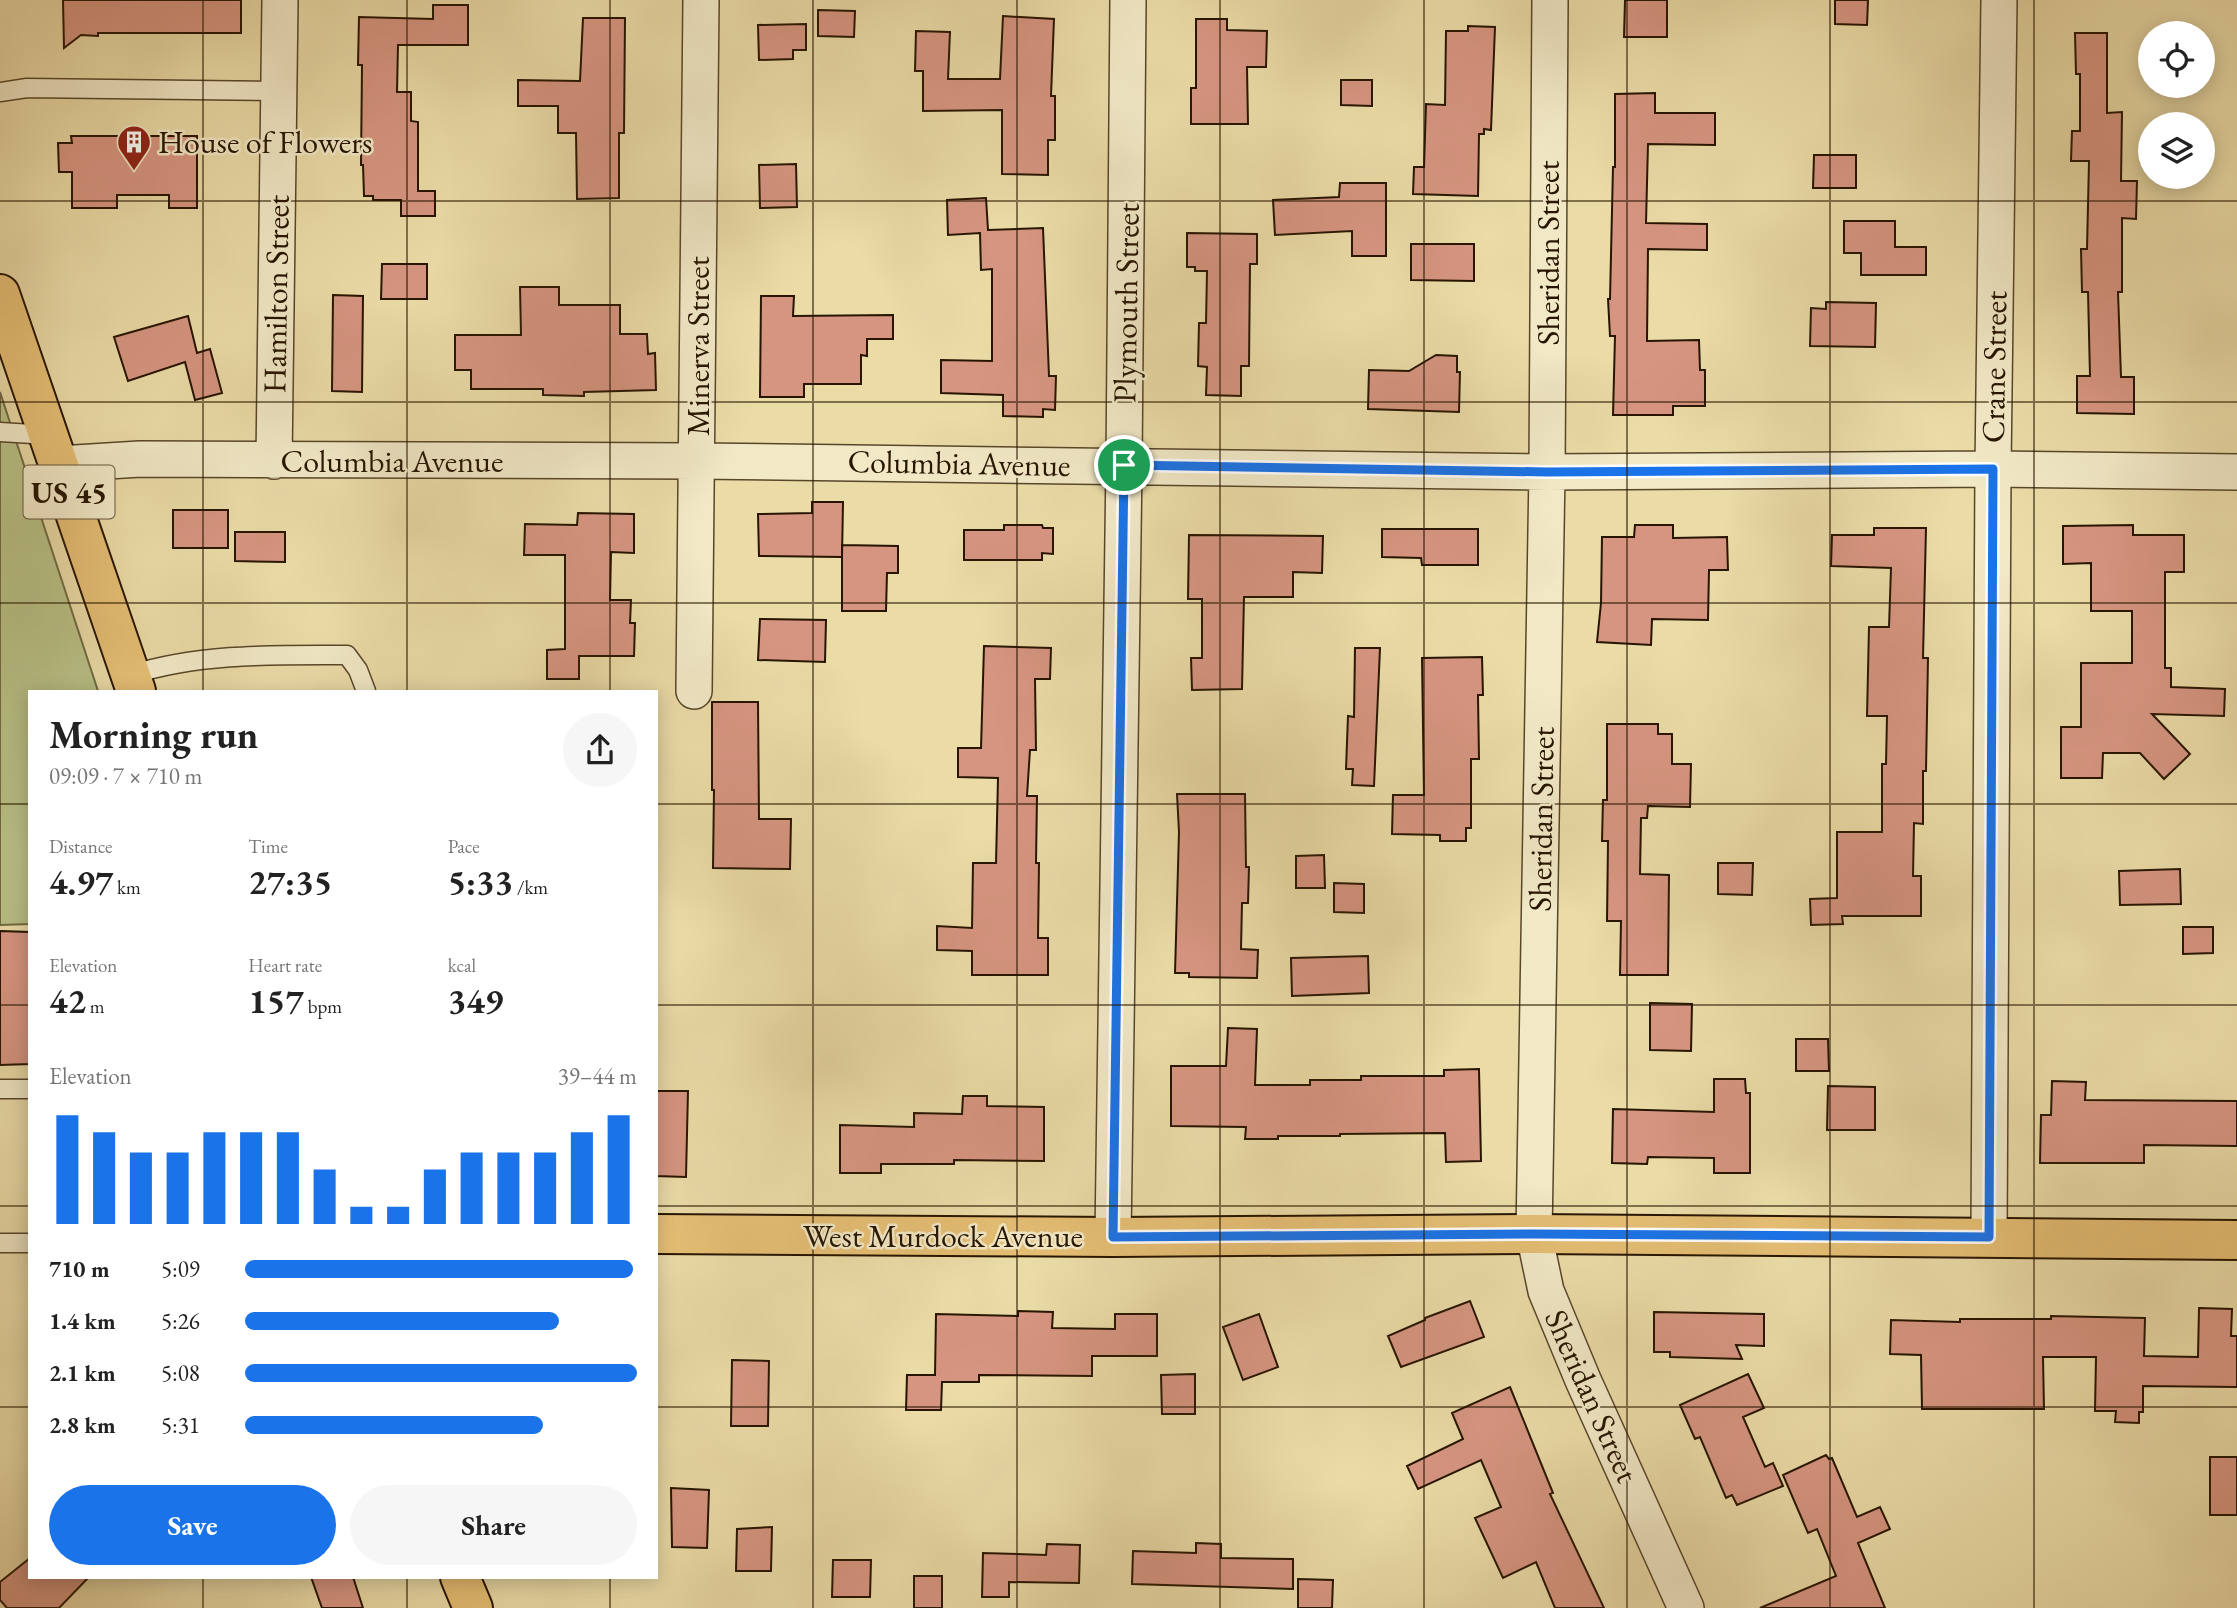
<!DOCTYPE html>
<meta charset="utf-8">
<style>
:root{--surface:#fff;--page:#f6f6f6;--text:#222;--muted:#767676;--accent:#1a73e8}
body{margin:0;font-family:"EB Garamond",serif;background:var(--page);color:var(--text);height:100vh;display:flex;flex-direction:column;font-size:26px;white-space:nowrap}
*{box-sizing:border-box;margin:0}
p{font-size:23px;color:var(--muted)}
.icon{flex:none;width:38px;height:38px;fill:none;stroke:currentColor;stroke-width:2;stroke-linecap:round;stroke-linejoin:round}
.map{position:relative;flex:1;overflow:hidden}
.panel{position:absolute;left:28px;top:690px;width:630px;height:889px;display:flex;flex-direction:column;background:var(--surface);border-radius:0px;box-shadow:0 4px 18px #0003}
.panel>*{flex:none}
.tools{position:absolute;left:2138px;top:21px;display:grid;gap:14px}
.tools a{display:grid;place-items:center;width:77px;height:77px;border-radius:50%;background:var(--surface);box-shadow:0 4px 18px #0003;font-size:35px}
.pin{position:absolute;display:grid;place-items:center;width:60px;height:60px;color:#fff;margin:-30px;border:4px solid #fff;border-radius:50%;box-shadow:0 2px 7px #0007}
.round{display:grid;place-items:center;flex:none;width:74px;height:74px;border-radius:37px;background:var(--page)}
.overview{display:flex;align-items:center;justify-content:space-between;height:119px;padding:0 21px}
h1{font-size:38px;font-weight:700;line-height:52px}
.stats{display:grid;grid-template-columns:repeat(3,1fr);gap:10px;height:119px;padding:7px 21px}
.stats div{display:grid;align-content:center}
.stats b{font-size:35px;font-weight:700}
.stats small{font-size:19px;font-weight:400}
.stats p{font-size:19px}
.chart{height:196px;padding:14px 21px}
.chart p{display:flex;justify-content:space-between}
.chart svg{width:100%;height:126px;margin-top:7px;stroke:var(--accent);stroke-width:6}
.button{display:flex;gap:14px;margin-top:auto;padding:14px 21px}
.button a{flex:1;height:80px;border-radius:42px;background:var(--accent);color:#fff;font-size:28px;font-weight:700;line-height:80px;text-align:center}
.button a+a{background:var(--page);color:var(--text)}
ul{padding:0 21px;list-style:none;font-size:23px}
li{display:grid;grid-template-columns:112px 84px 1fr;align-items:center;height:52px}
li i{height:18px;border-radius:9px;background:var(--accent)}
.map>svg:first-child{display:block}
.green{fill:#b8c086;stroke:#706a43;stroke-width:2}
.building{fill:#d69581;stroke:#271500;stroke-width:2}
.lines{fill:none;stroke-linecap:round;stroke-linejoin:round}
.service-casing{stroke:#58462a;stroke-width:21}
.minor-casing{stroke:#58462a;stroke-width:38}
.primary-casing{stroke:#271500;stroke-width:42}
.service{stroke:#f1e8c6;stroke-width:18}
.minor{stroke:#f1e8c6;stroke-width:35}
.primary{stroke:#e5be74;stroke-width:38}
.route-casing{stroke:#fff;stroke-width:14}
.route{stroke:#1a73e8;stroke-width:9}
.grid{fill:none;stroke:#271500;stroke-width:2;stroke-opacity:0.55}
.labels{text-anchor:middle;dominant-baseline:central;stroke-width:5;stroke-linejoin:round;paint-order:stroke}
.shield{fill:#f1e8c6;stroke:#64543b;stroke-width:2}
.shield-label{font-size:30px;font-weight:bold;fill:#271500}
.poi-label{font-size:32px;fill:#271500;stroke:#f1e8c6;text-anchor:start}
.street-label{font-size:32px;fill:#271500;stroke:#f1e8c6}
</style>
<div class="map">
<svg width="2237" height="1608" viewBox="0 0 2237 1608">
<rect width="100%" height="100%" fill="#eadba7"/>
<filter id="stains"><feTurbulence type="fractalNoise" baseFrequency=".00286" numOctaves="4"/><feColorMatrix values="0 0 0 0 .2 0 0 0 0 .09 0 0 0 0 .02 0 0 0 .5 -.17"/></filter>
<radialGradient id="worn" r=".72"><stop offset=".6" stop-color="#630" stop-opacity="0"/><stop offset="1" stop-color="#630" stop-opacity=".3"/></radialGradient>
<path class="green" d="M 0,392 L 98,691 L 30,691 L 30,924 L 0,925 Z"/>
<path class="building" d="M 63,0 L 241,0 L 241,33 L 98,33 L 98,36 L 81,35 L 64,48 Z
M 1625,0 L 1667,0 L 1667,37 L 1624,37 Z
M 1835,0 L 1868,0 L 1867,25 L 1835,24 Z
M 433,5 L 468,5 L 468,45 L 398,45 L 397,92 L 411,92 L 411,121 L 418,122 L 418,191 L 435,191 L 435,216 L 401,216 L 401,200 L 373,200 L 373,196 L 364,196 L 363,165 L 361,165 L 362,65 L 358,65 L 359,17 L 433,19 Z
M 818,10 L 855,11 L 854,37 L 818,36 Z
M 1003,16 L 1054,19 L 1051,96 L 1055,96 L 1055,140 L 1048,140 L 1048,175 L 1002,174 L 1002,110 L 923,111 L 923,71 L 915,71 L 916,31 L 950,32 L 948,79 L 1000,79 Z
M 583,18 L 625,18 L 624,133 L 619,133 L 619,198 L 577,199 L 576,133 L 558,133 L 558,106 L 518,106 L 518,80 L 580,81 Z
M 1196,19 L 1227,19 L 1227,30 L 1267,31 L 1266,67 L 1247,67 L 1248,124 L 1191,124 L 1191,88 L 1196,88 Z
M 806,24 L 806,50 L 793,50 L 793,59 L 759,60 L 758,25 Z
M 1468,26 L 1495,27 L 1491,130 L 1484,129 L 1484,134 L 1479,134 L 1478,196 L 1413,194 L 1414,167 L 1424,167 L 1426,104 L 1445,105 L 1446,31 L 1468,31 Z
M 2075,33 L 2107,33 L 2107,113 L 2122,112 L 2121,181 L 2137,181 L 2136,219 L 2122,218 L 2122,292 L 2118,292 L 2121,377 L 2134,377 L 2134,414 L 2077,413 L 2077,376 L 2090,376 L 2088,292 L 2082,292 L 2081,249 L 2087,249 L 2089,161 L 2071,161 L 2072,131 L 2080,131 L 2080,74 L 2076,74 Z
M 1341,80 L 1372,80 L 1372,106 L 1341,105 Z
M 1655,93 L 1655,113 L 1715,113 L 1715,145 L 1648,144 L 1646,223 L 1707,224 L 1707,250 L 1648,249 L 1647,341 L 1699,340 L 1700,370 L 1705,370 L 1705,406 L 1673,406 L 1673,415 L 1613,415 L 1615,336 L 1610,336 L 1608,299 L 1610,299 L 1613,167 L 1615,167 L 1615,94 Z
M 71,136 L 197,136 L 197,208 L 169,208 L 169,195 L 117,195 L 117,208 L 72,208 L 72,172 L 59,172 L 58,143 L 72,143 Z
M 1814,155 L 1856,155 L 1856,188 L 1813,188 Z
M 796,164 L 797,207 L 760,208 L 759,165 Z
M 1340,183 L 1386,183 L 1386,256 L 1352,256 L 1352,231 L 1275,235 L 1273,200 L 1339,197 Z
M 986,198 L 988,230 L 1043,228 L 1049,376 L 1056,376 L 1055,410 L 1043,409 L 1043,417 L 1003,416 L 1003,395 L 941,393 L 941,360 L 992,361 L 992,269 L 981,270 L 980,233 L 948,235 L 947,200 Z
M 1844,221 L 1895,221 L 1895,247 L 1926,247 L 1926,275 L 1861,275 L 1861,253 L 1844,253 Z
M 1187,233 L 1257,234 L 1257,264 L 1250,264 L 1249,366 L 1241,366 L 1241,396 L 1206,395 L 1207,367 L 1198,366 L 1199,323 L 1206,323 L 1207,271 L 1195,271 L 1195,267 L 1187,267 Z
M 1411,244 L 1474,244 L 1474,281 L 1411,280 Z
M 382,264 L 427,264 L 427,299 L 381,299 Z
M 520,287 L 559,287 L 559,305 L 620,305 L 620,334 L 647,334 L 648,354 L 655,353 L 656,390 L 584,392 L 584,396 L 543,395 L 543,389 L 471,389 L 471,370 L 455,370 L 455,335 L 521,335 Z
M 333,295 L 363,296 L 362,392 L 332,391 Z
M 761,296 L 794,296 L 793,316 L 893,315 L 893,339 L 867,339 L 867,356 L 861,355 L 861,384 L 804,384 L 804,397 L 760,397 Z
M 1826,302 L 1876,303 L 1875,347 L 1810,346 L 1811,308 L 1826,309 Z
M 188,316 L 197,353 L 210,349 L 222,393 L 195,400 L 185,362 L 128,381 L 114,337 Z
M 1436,355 L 1457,356 L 1457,372 L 1460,372 L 1459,412 L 1368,409 L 1369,370 L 1409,371 Z
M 812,502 L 843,502 L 842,557 L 759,556 L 758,514 L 812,513 Z
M 173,510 L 228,510 L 228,548 L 173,548 Z
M 578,513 L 634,514 L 634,553 L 611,552 L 610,600 L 631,600 L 630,623 L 635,623 L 634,656 L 579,656 L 579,679 L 547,679 L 547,650 L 565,649 L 565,555 L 524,555 L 525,524 L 577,525 Z
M 1004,525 L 1042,525 L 1043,528 L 1053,528 L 1053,554 L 1042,553 L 1042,560 L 964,560 L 964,530 L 1004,530 Z
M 1635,525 L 1673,525 L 1673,538 L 1727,537 L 1728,570 L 1709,570 L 1708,620 L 1652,619 L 1651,645 L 1597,642 L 1601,603 L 1602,537 L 1634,537 Z
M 2133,525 L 2133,535 L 2184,535 L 2184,572 L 2165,572 L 2165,668 L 2171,668 L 2171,687 L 2225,689 L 2224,716 L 2152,714 L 2190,754 L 2164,779 L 2140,753 L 2103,753 L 2102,778 L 2061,778 L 2061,727 L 2081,727 L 2081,663 L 2132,663 L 2132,611 L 2091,611 L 2091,563 L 2063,564 L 2063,526 Z
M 1874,528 L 1926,528 L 1923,658 L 1928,658 L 1926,771 L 1923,771 L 1923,824 L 1914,823 L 1913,876 L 1921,876 L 1921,916 L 1842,916 L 1843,924 L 1811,925 L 1810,899 L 1837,898 L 1837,832 L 1882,832 L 1882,764 L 1886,764 L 1887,716 L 1867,716 L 1869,627 L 1889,627 L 1891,568 L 1831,566 L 1832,535 L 1874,535 Z
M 1382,529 L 1478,529 L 1478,565 L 1422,565 L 1421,558 L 1382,557 Z
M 235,532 L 285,532 L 285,562 L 235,561 Z
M 1189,535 L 1323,536 L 1322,573 L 1293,572 L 1293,597 L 1244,597 L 1242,689 L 1192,690 L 1191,658 L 1202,658 L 1202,599 L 1188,599 Z
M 842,545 L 898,546 L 898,573 L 887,573 L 886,611 L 842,611 Z
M 760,619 L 826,620 L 825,662 L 758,660 Z
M 984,646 L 1051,648 L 1050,679 L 1035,679 L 1036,750 L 1030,750 L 1027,796 L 1037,796 L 1036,863 L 1039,863 L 1038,938 L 1048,938 L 1048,975 L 972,975 L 972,951 L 937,950 L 937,926 L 972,928 L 973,863 L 996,863 L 998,778 L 958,777 L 958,748 L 981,748 Z
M 1355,648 L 1380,648 L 1374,786 L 1352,785 L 1353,769 L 1346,769 L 1348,716 L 1354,717 Z
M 1482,657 L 1483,695 L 1478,695 L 1479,759 L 1471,759 L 1471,828 L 1466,828 L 1466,841 L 1440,841 L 1440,835 L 1392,834 L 1393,795 L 1424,795 L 1422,658 Z
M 712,702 L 758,702 L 759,819 L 791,819 L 790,869 L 713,868 L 714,790 L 712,790 Z
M 1607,724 L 1658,724 L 1658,734 L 1672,734 L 1672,764 L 1691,764 L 1690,807 L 1648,806 L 1647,818 L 1641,818 L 1640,874 L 1669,875 L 1668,975 L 1620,975 L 1621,921 L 1607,921 L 1608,841 L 1602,841 L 1603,800 L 1607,800 Z
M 1177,794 L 1245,794 L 1246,867 L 1249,867 L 1248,903 L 1242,903 L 1241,949 L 1258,950 L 1257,978 L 1189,977 L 1189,973 L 1175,973 L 1179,832 Z
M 1324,855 L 1325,888 L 1296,888 L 1296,856 Z
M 1718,863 L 1753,863 L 1752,895 L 1718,894 Z
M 2180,869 L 2181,904 L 2120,905 L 2119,871 Z
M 1334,883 L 1364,884 L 1364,913 L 1334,912 Z
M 2183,927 L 2213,927 L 2213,953 L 2183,954 Z
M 0,931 L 30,932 L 30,1064 L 0,1065 Z
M 1368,956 L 1369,993 L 1292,996 L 1291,958 Z
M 1650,1003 L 1692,1004 L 1691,1051 L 1650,1050 Z
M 1228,1028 L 1257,1029 L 1255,1085 L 1310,1085 L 1310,1080 L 1361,1080 L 1361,1076 L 1444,1076 L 1444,1070 L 1479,1069 L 1481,1161 L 1446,1162 L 1445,1133 L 1340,1134 L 1340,1136 L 1278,1136 L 1278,1139 L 1245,1139 L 1246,1127 L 1171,1126 L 1171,1066 L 1226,1066 Z
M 1796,1039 L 1828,1039 L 1829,1071 L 1796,1071 Z
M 1714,1079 L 1745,1079 L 1746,1093 L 1750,1093 L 1750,1173 L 1714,1173 L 1714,1158 L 1648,1157 L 1647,1164 L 1612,1163 L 1613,1109 L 1714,1112 Z
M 2052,1081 L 2086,1082 L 2085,1100 L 2237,1101 L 2237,1146 L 2144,1145 L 2144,1163 L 2040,1163 L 2041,1115 L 2051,1115 Z
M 1828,1086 L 1875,1087 L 1875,1130 L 1827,1130 Z
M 656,1091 L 688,1091 L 686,1177 L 656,1176 Z
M 963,1096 L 987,1096 L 987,1106 L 1044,1107 L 1044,1161 L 954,1160 L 954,1164 L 881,1164 L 881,1173 L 840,1173 L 840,1125 L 914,1127 L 914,1113 L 962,1114 Z
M 1470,1301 L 1484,1337 L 1401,1367 L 1388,1336 L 1425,1320 L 1425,1318 Z
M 2199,1308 L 2232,1309 L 2231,1336 L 2237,1336 L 2237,1387 L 2143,1386 L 2143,1412 L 2139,1412 L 2139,1423 L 2115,1422 L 2116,1411 L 2095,1411 L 2096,1357 L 2043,1357 L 2044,1409 L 1922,1409 L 1921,1355 L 1890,1354 L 1891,1320 L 1960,1322 L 1960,1319 L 2051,1319 L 2051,1316 L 2145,1318 L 2144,1356 L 2198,1357 Z
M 1018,1311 L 1053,1312 L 1052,1328 L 1115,1329 L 1115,1314 L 1157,1314 L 1157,1356 L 1092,1356 L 1092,1376 L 979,1375 L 979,1382 L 942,1382 L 941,1410 L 906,1410 L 907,1375 L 935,1375 L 936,1314 L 1018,1316 Z
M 1654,1312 L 1764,1314 L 1764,1346 L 1736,1345 L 1742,1359 L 1670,1357 L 1670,1352 L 1654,1352 Z
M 1259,1314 L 1278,1367 L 1243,1380 L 1223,1327 Z
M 732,1360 L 769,1361 L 768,1426 L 731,1426 Z
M 1195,1374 L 1195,1414 L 1162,1414 L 1161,1375 Z
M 1748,1374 L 1764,1408 L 1743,1417 L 1765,1467 L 1773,1463 L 1783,1486 L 1737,1505 L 1732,1495 L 1726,1498 L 1700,1437 L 1695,1439 L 1680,1405 Z
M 1510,1387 L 1553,1493 L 1550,1494 L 1604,1608 L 1555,1608 L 1536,1562 L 1503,1578 L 1475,1518 L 1501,1507 L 1481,1460 L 1418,1489 L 1407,1466 L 1463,1439 L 1452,1413 Z
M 1826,1455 L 1829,1459 L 1832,1458 L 1857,1517 L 1880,1507 L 1890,1529 L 1858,1543 L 1885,1608 L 1760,1608 L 1836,1576 L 1817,1529 L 1808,1533 L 1783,1475 Z
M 2210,1457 L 2237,1457 L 2237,1515 L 2210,1515 Z
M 671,1488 L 709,1490 L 707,1548 L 672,1547 Z
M 772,1527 L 771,1571 L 736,1571 L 737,1529 Z
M 1196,1543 L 1221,1544 L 1221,1558 L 1293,1559 L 1293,1589 L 1132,1584 L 1133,1551 L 1196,1553 Z
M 1047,1544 L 1080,1545 L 1079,1583 L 1009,1582 L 1009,1597 L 982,1597 L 983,1553 L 1046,1555 Z
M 30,1558 L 30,1577 L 89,1577 L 59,1608 L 7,1608 L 0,1600 L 0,1582 Z
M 833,1560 L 871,1560 L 870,1597 L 832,1597 Z
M 914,1576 L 942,1576 L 942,1608 L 914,1608 Z
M 311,1577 L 353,1577 L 363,1608 L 322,1608 Z
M 1298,1579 L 1333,1580 L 1332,1608 L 1298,1608 Z"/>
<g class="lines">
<g class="service-casing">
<path id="service" d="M 0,92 L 27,88 L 278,91
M 0,432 L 48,435
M 131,675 C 200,653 275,655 347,655 L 358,670 L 366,691
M 0,1089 L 30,1089
M 0,1243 L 30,1243"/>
</g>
<g class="minor-casing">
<path id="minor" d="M 1550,0 L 1547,472 L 1534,1234 L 1546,1291 L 1583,1380 L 1686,1608
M 274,461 L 280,0
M 59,464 L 140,459 L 697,461 L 1547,472 L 1993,469 L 2237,472
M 694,691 L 701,0
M 1113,1237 L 1124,465 L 1128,0
M 1989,1237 L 1993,469 L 1999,0"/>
</g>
<g class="primary-casing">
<path id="primary" d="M 0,294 L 136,691
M 656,1234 L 1113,1237 L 1534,1234 L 2237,1240
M 460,1577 L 473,1608"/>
</g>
<use href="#service" class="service"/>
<use href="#minor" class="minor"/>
<use href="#primary" class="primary"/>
</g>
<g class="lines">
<g class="route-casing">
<path id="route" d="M 1124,465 L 1547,472 L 1993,469 L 1989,1237 L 1534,1234 L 1113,1237 Z"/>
</g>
<use href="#route" class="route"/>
</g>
<path class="grid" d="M 203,0 L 203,691M 407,0 L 407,691M 610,0 L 610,691M 813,0 L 813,1608M 1017,0 L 1017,1608M 1220,0 L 1220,1608M 1424,0 L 1424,1608M 1627,0 L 1627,1608M 1830,0 L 1830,1608M 2034,0 L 2034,1608M 0,201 L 2237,201M 0,402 L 2237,402M 0,603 L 2237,603M 0,804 L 30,804M 656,804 L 2237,804M 0,1005 L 30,1005M 656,1005 L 2237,1005M 0,1206 L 30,1206M 656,1206 L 2237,1206M 0,1407 L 30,1407M 656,1407 L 2237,1407M 203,1577 L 203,1608M 407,1577 L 407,1608M 610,1577 L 610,1608"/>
<defs>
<g id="building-pin" transform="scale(1.75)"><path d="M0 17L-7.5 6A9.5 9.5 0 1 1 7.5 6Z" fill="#8f2418" stroke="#f1e8c6"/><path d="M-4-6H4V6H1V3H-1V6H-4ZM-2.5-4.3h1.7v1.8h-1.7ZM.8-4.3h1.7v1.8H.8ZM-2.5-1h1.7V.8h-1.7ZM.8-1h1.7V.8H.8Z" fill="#fff"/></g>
</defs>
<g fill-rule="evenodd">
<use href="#building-pin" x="134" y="142"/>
</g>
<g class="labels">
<rect class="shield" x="23.5" y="465.5" width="91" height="53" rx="5"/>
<g class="shield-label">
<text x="69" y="492">US 45</text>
</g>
<g class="poi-label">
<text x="158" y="142">House of Flowers</text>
</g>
<g class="street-label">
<text transform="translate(1548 253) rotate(-90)">Sheridan Street</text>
<text transform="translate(276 294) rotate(-89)">Hamilton Street</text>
<text transform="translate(1126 303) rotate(-89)">Plymouth Street</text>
<text transform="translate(698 346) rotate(-90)">Minerva Street</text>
<text transform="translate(1994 367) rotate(-89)">Crane Street</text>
<text x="392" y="461">Columbia Avenue</text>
<text transform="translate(959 463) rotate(1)">Columbia Avenue</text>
<text transform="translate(1541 819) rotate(-89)">Sheridan Street</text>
<text x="943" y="1236">West Murdock Avenue</text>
<text transform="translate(1592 1396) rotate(66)">Sheridan Street</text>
</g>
</g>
<rect width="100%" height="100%" filter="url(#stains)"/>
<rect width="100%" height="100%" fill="url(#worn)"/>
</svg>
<div class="tools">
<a><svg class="icon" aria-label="locate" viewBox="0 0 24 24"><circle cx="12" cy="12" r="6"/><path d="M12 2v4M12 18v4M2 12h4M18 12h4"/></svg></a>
<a><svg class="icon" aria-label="layers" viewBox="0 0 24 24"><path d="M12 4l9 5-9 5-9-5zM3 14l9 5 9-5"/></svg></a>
</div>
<div class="pin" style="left:1124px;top:465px;background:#1e9e55"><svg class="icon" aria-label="arrive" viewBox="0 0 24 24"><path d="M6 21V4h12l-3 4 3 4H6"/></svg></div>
<section class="panel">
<div class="overview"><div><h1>Morning run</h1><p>09:09 · 7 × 710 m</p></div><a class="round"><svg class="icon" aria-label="share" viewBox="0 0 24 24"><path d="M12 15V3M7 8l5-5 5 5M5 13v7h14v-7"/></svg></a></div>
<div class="stats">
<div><p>Distance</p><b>4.97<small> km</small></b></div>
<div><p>Time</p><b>27:35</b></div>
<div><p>Pace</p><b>5:33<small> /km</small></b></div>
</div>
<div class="stats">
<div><p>Elevation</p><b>42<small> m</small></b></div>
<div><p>Heart rate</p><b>157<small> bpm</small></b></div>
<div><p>kcal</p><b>349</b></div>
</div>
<div class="chart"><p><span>Elevation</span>39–44 m</p>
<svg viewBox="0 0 160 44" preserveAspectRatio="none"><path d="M5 44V6M15 44V12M25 44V19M35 44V19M45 44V12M55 44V12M65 44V12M75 44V25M85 44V38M95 44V38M105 44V25M115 44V19M125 44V19M135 44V19M145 44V12M155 44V6"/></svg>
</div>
<ul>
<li><b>710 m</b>5:09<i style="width:99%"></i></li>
<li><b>1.4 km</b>5:26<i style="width:80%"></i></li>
<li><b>2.1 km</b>5:08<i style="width:100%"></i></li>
<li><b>2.8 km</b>5:31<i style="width:76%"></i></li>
</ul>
<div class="button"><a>Save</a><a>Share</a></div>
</section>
</div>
